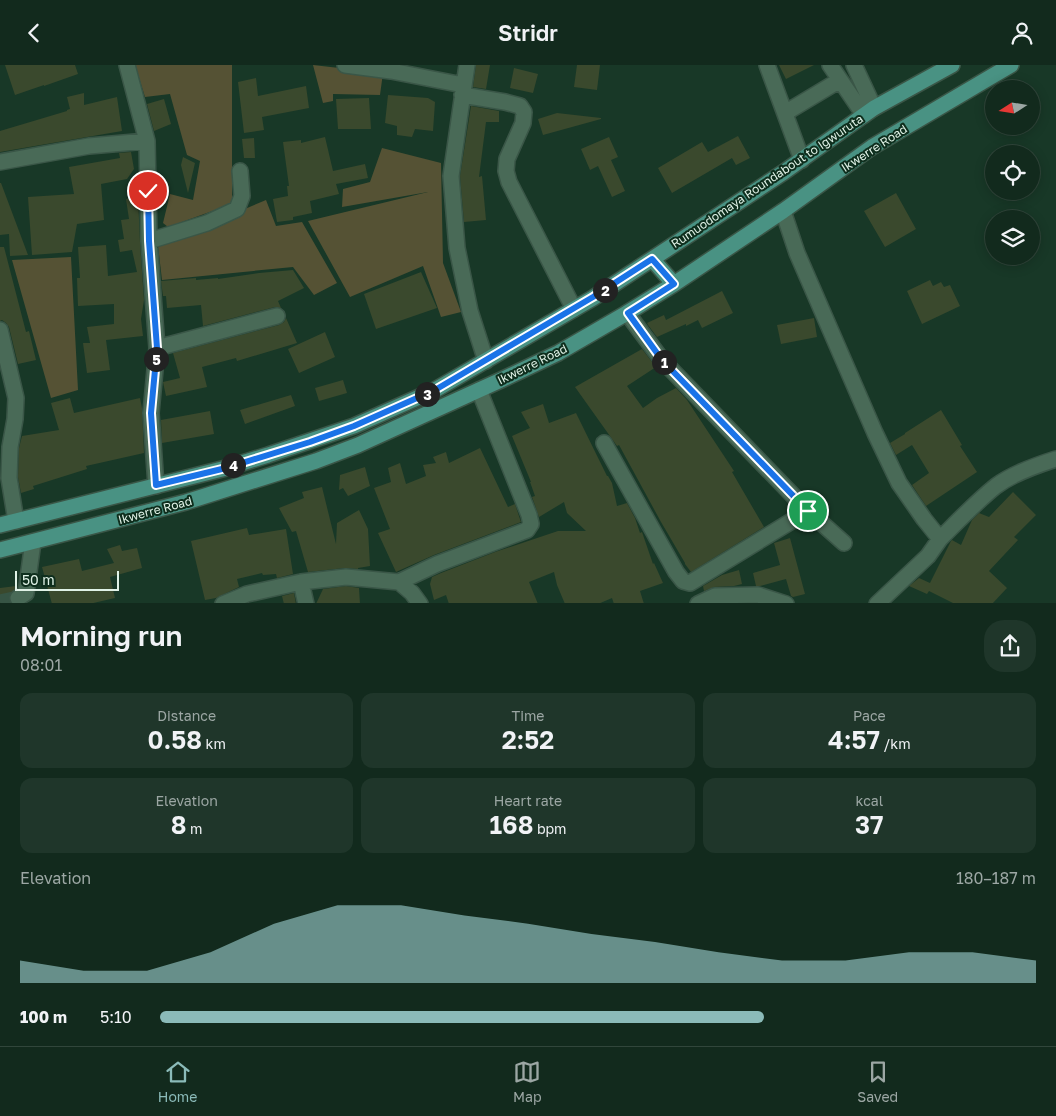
<!DOCTYPE html>
<meta charset="utf-8">
<style>
:root{--surface:#122a1d;--page:#1f362a;--text:#f1f3f6;--muted:#9ca7a4;--line:#31463b;--accent:#8bbbb9}
body{margin:0;font-family:"Golos Text",sans-serif;background:var(--page);color:var(--text);height:100vh;display:flex;flex-direction:column;font-size:19px;white-space:nowrap}
*{box-sizing:border-box;margin:0}
p{font-size:16px;color:var(--muted)}
.icon{flex:none;width:28px;height:28px;fill:none;stroke:currentColor;stroke-width:2;stroke-linecap:round;stroke-linejoin:round}
.map{position:relative;height:538px;overflow:hidden}
.panel{display:flex;flex-direction:column;background:var(--surface);flex:1}
.panel>*{flex:none}
.needle{width:32px;rotate:258deg}
.fabs{position:absolute;left:985px;top:15px;display:grid;gap:10px}
.fabs a{display:grid;place-items:center;width:55px;height:55px;border-radius:50%;background:var(--surface);box-shadow:0 2px 12px #0003,0 0 0 1px var(--line);font-size:25px}
.scale{position:absolute;left:15px;bottom:12px;width:104px;box-sizing:border-box;padding-left:5px;border:2px solid #e0f2e7;border-top:0;font-size:14px;line-height:18px;white-space:nowrap;color:#e0f2e7;-webkit-text-stroke:4px #0e2e1d;paint-order:stroke}
.pin{position:absolute;display:grid;place-items:center;width:42px;height:42px;color:#fff;margin:-21px;border:2px solid #fff;border-radius:50%;box-shadow:0 1px 5px #0007}
.km{position:absolute;width:25px;height:25px;margin:-12px;border-radius:50%;background:#222;color:#fff;font-size:14px;line-height:25px;text-align:center}
.round{display:grid;place-items:center;flex:none;width:52px;height:52px;border-radius:20px;background:var(--page)}
.summary{display:flex;align-items:center;justify-content:space-between;height:85px;padding:0 20px}
h1{font-size:28px;font-weight:600;line-height:38px}
.stats{display:grid;grid-template-columns:repeat(3,1fr);gap:8px;height:85px;padding:5px 20px}
.stats div{display:grid;align-content:center;border-radius:12px;background:var(--page);text-align:center}
.stats b{font-size:25px;font-weight:600}
.stats small{font-size:14px;font-weight:400}
.stats p{font-size:14px}
.chart{height:140px;padding:10px 20px}
.chart p{display:flex;justify-content:space-between}
.chart svg{width:100%;height:90px;margin-top:5px;fill:var(--accent);opacity:.7}
ul{padding:0 20px;list-style:none;font-size:16px}
li{display:grid;grid-template-columns:80px 60px 1fr;align-items:center;height:38px}
li i{height:12px;border-radius:6px;background:var(--accent)}
header{display:flex;justify-content:space-between;align-items:center;height:65px;padding:0 20px;background:var(--surface);font-size:22px;font-weight:600}
.menu{display:flex;justify-content:space-around;align-items:center;height:70px;border-top:1px solid var(--line);background:var(--surface);font-size:14px;color:var(--muted)}
.menu a{display:grid;justify-items:center;gap:2px}
.menu .current{color:var(--accent)}
.map>svg:first-child{display:block}
.green{fill:#555234}
.building{fill:#3a492d}
.lines{fill:none;stroke-linecap:round;stroke-linejoin:round}
.minor-tunnel{stroke:#365444;stroke-width:15;stroke-dasharray:15 8;stroke-linecap:butt}
.minor-casing{stroke:#3a5647;stroke-width:18}
.major-casing{stroke:#3a5647;stroke-width:18}
.minor{stroke:#496a57;stroke-width:15}
.major{stroke:#499283;stroke-width:15}
.route-casing{stroke:#fff;stroke-width:10}
.route{stroke:#1a73e8;stroke-width:6}
.labels{text-anchor:middle;dominant-baseline:central;stroke-width:4;stroke-linejoin:round;paint-order:stroke}
.street-label{font-size:12px;fill:#e0f2e7;stroke:#0e2e1d}
</style>
<header><svg class="icon" aria-label="back" viewBox="0 0 24 24"><path d="M15 5l-7 7 7 7"/></svg>Stridr<svg class="icon" aria-label="person" viewBox="0 0 24 24"><circle cx="12" cy="8" r="4"/><path d="M4 21q1-7 8-7t8 7"/></svg></header>
<div class="map">
<svg width="1056" height="539" viewBox="0 0 1056 539">
<rect width="100%" height="100%" fill="#183827"/>
<path class="green" d="M 135,0 L 232,0 L 232,139 L 168,162 L 163,158 L 170,129 L 193,135 L 200,96 L 187,90 L 170,29 L 145,32 Z
M 313,0 L 383,8 L 380,30 L 333,29 L 333,36 L 323,38 Z
M 382,83 L 441,98 L 443,198 L 461,247 L 441,252 L 423,201 L 350,232 L 308,156 L 428,127 L 342,142 L 343,124 L 370,117 Z
M 266,135 L 276,161 L 302,157 L 337,218 L 314,230 L 293,202 L 162,215 L 158,181 Z
M 71,192 L 78,325 L 51,333 L 12,195 Z"/>
<path class="building" d="M 5,0 L 75,0 L 78,9 L 44,21 L 44,20 L 15,30 Z
M 476,0 L 490,0 L 486,24 L 473,22 Z
M 577,0 L 600,0 L 597,25 L 574,22 Z
M 779,0 L 814,0 L 786,14 Z
M 514,3 L 538,9 L 533,28 L 510,23 Z
M 256,13 L 258,31 L 306,21 L 309,43 L 262,52 L 264,65 L 244,68 L 238,17 Z
M 84,28 L 84,40 L 117,32 L 122,66 L 0,87 L 0,66 L 67,46 L 67,45 L 70,44 L 67,32 Z
M 388,30 L 428,33 L 435,37 L 433,66 L 415,64 L 412,72 L 397,70 L 397,61 L 385,58 Z
M 369,33 L 371,64 L 338,64 L 336,34 Z
M 164,34 L 171,59 L 154,66 L 147,39 Z
M 471,41 L 499,46 L 499,57 L 486,57 L 479,112 L 482,111 L 486,155 L 464,157 L 460,111 Z
M 557,48 L 601,53 L 601,54 L 543,70 L 538,54 Z
M 738,71 L 750,93 L 736,100 L 732,93 L 672,128 L 658,103 L 702,77 L 708,87 Z
M 325,72 L 333,106 L 365,99 L 368,113 L 336,119 L 339,129 L 310,136 L 312,148 L 293,152 L 293,155 L 277,157 L 273,134 L 288,131 L 287,121 L 289,121 L 283,77 L 301,75 L 301,78 Z
M 609,72 L 618,92 L 611,95 L 625,126 L 612,132 L 598,101 L 590,105 L 581,84 Z
M 254,73 L 255,93 L 244,93 L 242,74 Z
M 131,87 L 134,104 L 127,114 L 101,119 L 104,155 L 77,159 L 72,187 L 32,190 L 28,132 L 74,129 L 69,102 L 120,93 L 119,88 Z
M 183,92 L 195,98 L 188,128 L 181,100 Z
M 0,118 L 1,118 L 28,190 L 10,191 L 9,169 L 0,170 Z
M 896,128 L 916,164 L 885,182 L 864,146 Z
M 138,131 L 140,177 L 144,235 L 141,254 L 143,271 L 106,275 L 110,305 L 87,308 L 83,278 L 90,278 L 87,262 L 114,259 L 114,239 L 78,241 L 77,213 L 80,213 L 78,182 L 106,180 L 108,211 L 137,207 L 132,185 L 120,187 L 118,175 L 124,174 L 121,155 L 129,154 L 126,134 Z
M 0,182 L 4,182 L 26,267 L 29,266 L 36,295 L 18,299 L 9,262 L 6,258 L 2,255 L 0,256 Z
M 293,205 L 304,223 L 278,236 L 281,243 L 275,242 L 203,261 L 201,240 L 167,243 L 166,231 L 163,231 L 161,216 L 196,213 L 196,215 L 218,213 L 218,214 L 259,208 Z
M 421,207 L 437,243 L 376,264 L 364,229 Z
M 930,215 L 933,221 L 941,217 L 944,222 L 950,220 L 960,241 L 922,259 L 907,226 Z
M 722,226 L 733,248 L 702,263 L 698,255 L 686,261 L 686,259 L 657,272 L 648,260 L 647,258 L 664,250 L 666,255 Z
M 286,253 L 297,278 L 237,296 L 236,293 L 202,302 L 207,322 L 166,331 L 163,317 L 180,313 L 173,288 L 279,260 L 284,257 Z
M 814,253 L 817,272 L 781,279 L 777,260 Z
M 325,267 L 335,292 L 299,308 L 288,284 Z
M 642,284 L 656,302 L 627,321 L 643,343 L 657,333 L 676,323 L 687,335 L 734,406 L 732,407 L 764,462 L 691,507 L 685,499 L 685,498 L 661,457 L 619,380 L 617,381 L 575,322 Z
M 343,315 L 347,328 L 319,336 L 315,323 Z
M 291,330 L 295,341 L 245,359 L 240,345 Z
M 70,333 L 74,348 L 140,333 L 142,343 L 144,388 L 86,401 L 87,404 L 33,421 L 34,424 L 21,428 L 18,412 L 19,383 L 22,371 L 59,365 L 51,338 Z
M 543,339 L 549,358 L 576,348 L 607,411 L 608,411 L 612,418 L 617,441 L 627,438 L 635,453 L 640,468 L 642,467 L 653,499 L 654,498 L 663,518 L 640,526 L 644,539 L 614,539 L 612,533 L 598,539 L 565,539 L 557,520 L 554,507 L 529,517 L 538,539 L 449,539 L 446,530 L 434,535 L 430,519 L 432,512 L 441,508 L 495,487 L 558,466 L 586,466 L 567,448 L 564,437 L 539,452 L 532,432 L 535,431 L 530,417 L 531,417 L 512,371 L 530,363 L 521,347 Z
M 941,345 L 962,380 L 960,381 L 977,407 L 926,441 L 912,420 L 929,408 L 912,380 L 896,390 L 890,378 L 905,369 L 905,368 Z
M 210,346 L 214,369 L 162,378 L 161,355 Z
M 480,383 L 508,442 L 515,439 L 521,457 L 434,490 L 396,507 L 378,468 L 390,464 L 374,423 L 391,417 L 388,403 L 400,398 L 406,419 L 426,411 L 423,400 L 436,398 L 433,392 L 446,387 L 449,398 Z
M 365,402 L 370,421 L 348,431 L 343,423 L 339,425 L 340,410 Z
M 322,422 L 336,479 L 337,458 L 359,445 L 368,464 L 370,501 L 358,503 L 358,504 L 345,503 L 308,507 L 296,466 L 292,467 L 279,443 L 304,433 L 302,427 Z
M 1013,427 L 1036,450 L 1014,472 L 1018,475 L 989,506 L 1007,523 L 992,539 L 955,539 L 929,526 L 927,529 L 909,521 L 919,513 L 930,518 L 951,476 L 952,475 L 961,480 L 972,455 L 979,448 L 989,452 Z
M 247,463 L 249,470 L 286,464 L 293,509 L 277,513 L 276,509 L 263,510 L 262,508 L 237,514 L 239,522 L 216,533 L 205,535 L 191,476 Z
M 790,473 L 805,529 L 793,532 L 791,531 L 786,514 L 760,521 L 756,521 L 753,508 L 780,500 L 774,478 Z
M 120,480 L 122,486 L 137,483 L 142,503 L 110,512 L 115,533 L 89,539 L 52,539 L 42,502 L 79,494 L 82,506 L 114,498 L 107,484 Z
M 739,505 L 742,519 L 734,521 L 714,522 L 704,526 L 703,521 L 722,510 Z
M 16,521 L 17,523 L 10,529 L 9,534 L 11,539 L 0,539 L 0,523 Z
M 346,521 L 359,523 L 360,539 L 316,539 L 323,524 Z
M 294,528 L 296,539 L 284,539 L 282,531 Z"/>
<g class="lines">
<path class="minor-tunnel" d="M 0,537 L 18,533"/>
<g class="minor-casing">
<path id="minor" d="M 127,0 L 147,76 L 149,176 L 157,283 L 151,348 L 156,421
M 345,0 L 391,6 L 463,20
M 467,0 L 451,111 L 457,183 L 470,246 L 486,296
M 767,0 L 802,95
M 830,0 L 864,50
M 854,0 L 874,43
M 462,30 L 505,37 L 520,41 L 524,47 L 523,58 L 507,94 L 506,106 L 509,117 L 574,244
M 785,48 L 840,15
M 0,97 L 89,81 L 147,76
M 783,146 L 797,188 L 875,368 L 899,418 L 924,454 L 940,474 L 928,491 L 877,539
M 149,176 L 207,158 L 237,144 L 242,131 L 240,106
M 627,248 L 662,295 L 808,446 L 844,478
M 0,265 L 16,333 L 15,354 L 10,382 L 9,413 L 16,456
M 157,283 L 277,251
M 604,378 L 676,507 L 683,516 L 690,518 L 808,446
M 940,474 C 958,456 976,437 996,421 C 1012,409 1037,400 1056,394
M 301,517 L 306,539
M 399,517 L 437,499 L 527,465 L 531,459 L 529,450 L 479,325
M 18,533 L 26,528 L 33,477
M 223,539 L 247,529 L 301,517 L 346,512 L 399,517 L 412,528 L 420,539
M 698,539 L 715,531 L 758,530 L 786,539"/>
</g>
<g class="major-casing">
<path id="major" d="M 652,194 L 674,219
M 0,460 L 226,403 L 268,390 L 354,361 L 435,325 L 593,233 L 784,107 L 874,43 L 952,0
M 0,485 L 186,437 L 316,396 L 358,380 L 501,315 L 558,288 L 627,248 L 674,219 L 783,146 L 872,82 L 1011,0"/>
</g>
<use href="#minor" class="minor"/>
<use href="#major" class="major"/>
</g>
<g class="lines">
<g class="route-casing">
<path id="route" d="M 148,126 L 149,176 L 157,283 L 151,348 L 156,420 L 226,403 L 310,377 L 354,361 L 435,325 L 593,232 L 652,194 L 674,219 L 628,248 L 662,295 L 808,446"/>
</g>
<use href="#route" class="route"/>
</g>
<g class="labels">
<g class="street-label">
<text transform="translate(874 83) rotate(-33)">Ikwerre Road</text>
<text transform="translate(767 116) rotate(-34)">Rumuodomaya Roundabout to Igwuruta</text>
<text transform="translate(532 299) rotate(-26)">Ikwerre Road</text>
<text transform="translate(155 445) rotate(-15)">Ikwerre Road</text>
</g>
</g>
</svg>
<div class="fabs">
<a><svg class="needle" viewBox="-14 -14 28 28"><path d="M0-13l5 13h-10z" fill="#e53935"/><path d="M0 13l5-13h-10z" fill="#9ca7a4"/></svg></a>
<a><svg class="icon" aria-label="locate" viewBox="0 0 24 24"><circle cx="12" cy="12" r="6"/><path d="M12 2v4M12 18v4M2 12h4M18 12h4"/></svg></a>
<a><svg class="icon" aria-label="layers" viewBox="0 0 24 24"><path d="M12 4l9 5-9 5-9-5zM3 14l9 5 9-5"/></svg></a>
</div>
<div class="scale">50 m</div>
<div class="pin" style="left:808px;top:446px;background:#1e9e55"><svg class="icon" aria-label="arrive" viewBox="0 0 24 24"><path d="M6 21V4h12l-3 4 3 4H6"/></svg></div>
<div class="pin" style="left:148px;top:126px;background:#d93025"><svg class="icon" aria-label="check" viewBox="0 0 24 24"><path d="M5 12l5 5 9-10"/></svg></div>
<b class="km" style="left:664px;top:297px">1</b>
<b class="km" style="left:605px;top:225px">2</b>
<b class="km" style="left:427px;top:329px">3</b>
<b class="km" style="left:233px;top:400px">4</b>
<b class="km" style="left:156px;top:294px">5</b>
</div>
<section class="panel">
<div class="summary"><div><h1>Morning run</h1><p>08:01</p></div><a class="round"><svg class="icon" aria-label="share" viewBox="0 0 24 24"><path d="M12 15V3M7 8l5-5 5 5M5 13v7h14v-7"/></svg></a></div>
<div class="stats">
<div><p>Distance</p><b>0.58<small> km</small></b></div>
<div><p>Time</p><b>2:52</b></div>
<div><p>Pace</p><b>4:57<small> /km</small></b></div>
</div>
<div class="stats">
<div><p>Elevation</p><b>8<small> m</small></b></div>
<div><p>Heart rate</p><b>168<small> bpm</small></b></div>
<div><p>kcal</p><b>37</b></div>
</div>
<div class="chart"><p><span>Elevation</span>180–187 m</p>
<svg viewBox="0 0 160 44" preserveAspectRatio="none"><path d="M0 44V33L10 38L20 38L30 29L40 15L50 6L60 6L70 11L80 15L90 20L100 24L110 29L120 33L130 33L140 29L150 29L160 33V44z"/></svg>
</div>
<ul>
<li><b>100 m</b>5:10<i style="width:69%"></i></li>
</ul>
</section>
<nav class="menu">
<a class="current"><svg class="icon" aria-label="home" viewBox="0 0 24 24"><path d="M3 11l9-7 9 7M6 9v11h12V9"/></svg>Home</a>
<a><svg class="icon" aria-label="map" viewBox="0 0 24 24"><path d="M3 6l6-2 6 2 6-2v14l-6 2-6-2-6 2zM9 4v14M15 6v14"/></svg>Map</a>
<a><svg class="icon" aria-label="saved" viewBox="0 0 24 24"><path d="M7 4h10v16l-5-4-5 4z"/></svg>Saved</a>
</nav>
